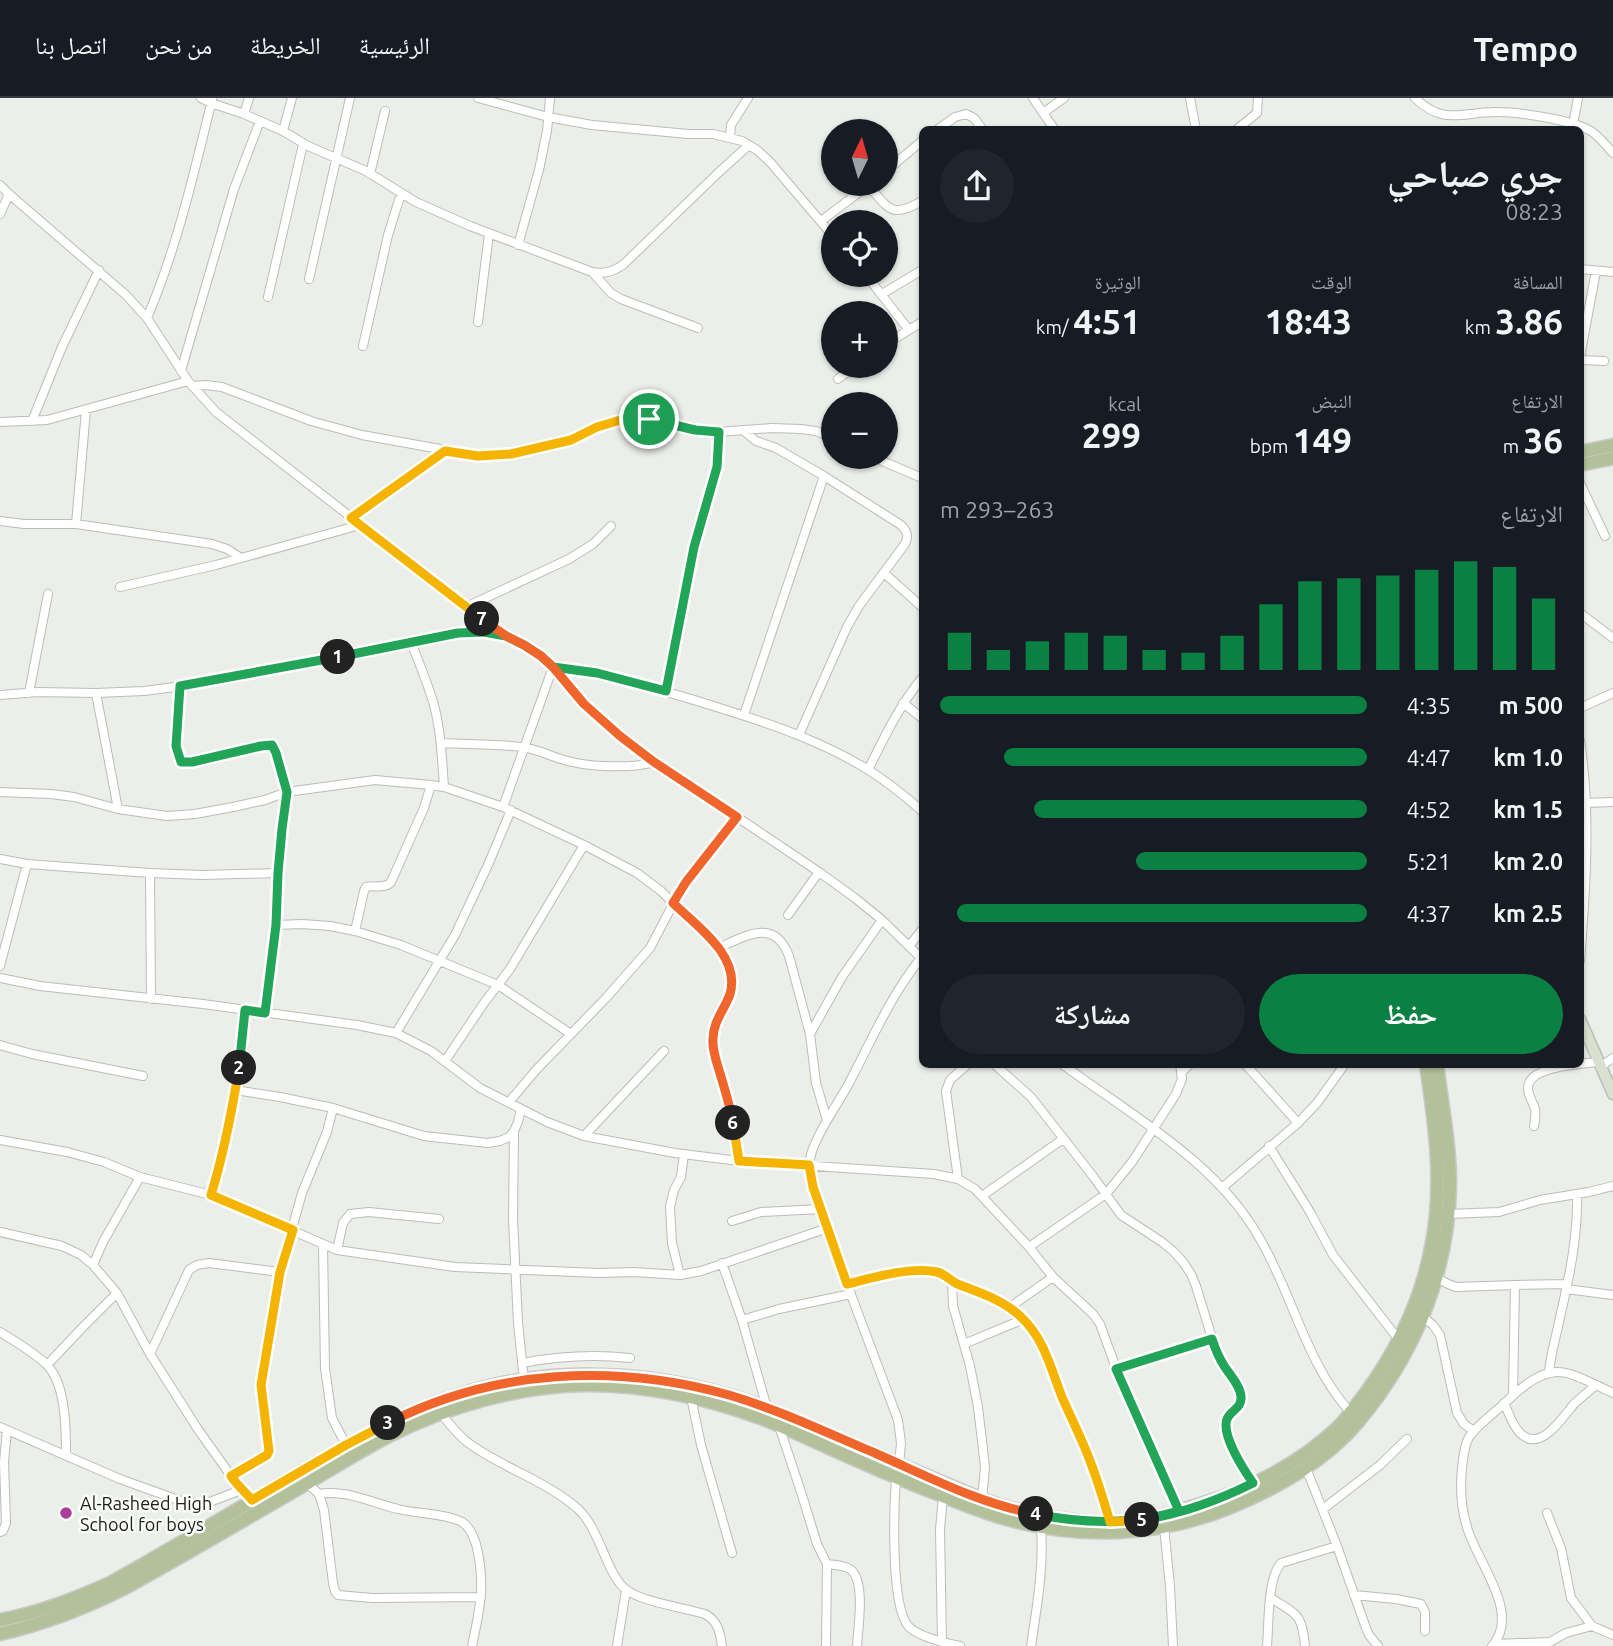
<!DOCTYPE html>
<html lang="ar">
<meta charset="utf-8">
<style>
:root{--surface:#171b24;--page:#20242c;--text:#f1f3f6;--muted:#9ea1a6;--line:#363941;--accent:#0b8043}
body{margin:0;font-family:Ubuntu,"Noto Naskh Arabic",sans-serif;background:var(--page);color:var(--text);direction:rtl;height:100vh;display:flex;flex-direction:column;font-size:26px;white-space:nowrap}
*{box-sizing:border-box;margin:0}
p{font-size:23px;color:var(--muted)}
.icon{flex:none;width:38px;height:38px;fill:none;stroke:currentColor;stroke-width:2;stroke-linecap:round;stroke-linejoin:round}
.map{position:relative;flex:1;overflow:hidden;direction:ltr}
.panel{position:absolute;left:919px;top:28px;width:665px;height:942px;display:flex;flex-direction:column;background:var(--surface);border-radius:10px;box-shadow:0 2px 5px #0004;direction:rtl}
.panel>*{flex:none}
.needle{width:46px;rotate:5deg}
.buttons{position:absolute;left:821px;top:21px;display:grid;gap:14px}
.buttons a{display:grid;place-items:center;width:77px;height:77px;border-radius:50%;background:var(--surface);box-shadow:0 2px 5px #0004;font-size:35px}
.pin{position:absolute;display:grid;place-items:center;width:60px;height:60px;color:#fff;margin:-30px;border:4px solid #fff;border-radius:50%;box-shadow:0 2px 7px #0007}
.km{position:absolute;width:35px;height:35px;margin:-18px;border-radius:50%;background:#222;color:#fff;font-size:19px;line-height:35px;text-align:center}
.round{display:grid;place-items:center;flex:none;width:74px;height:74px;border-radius:37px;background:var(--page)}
.head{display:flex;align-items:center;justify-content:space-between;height:119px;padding:0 21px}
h1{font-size:38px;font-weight:700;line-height:52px}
.stats{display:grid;grid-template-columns:repeat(3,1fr);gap:10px;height:119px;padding:7px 21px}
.stats div{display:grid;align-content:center}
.stats b{font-size:35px;font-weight:700}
.stats small{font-size:19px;font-weight:400}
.stats p{font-size:19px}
.chart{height:196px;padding:14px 21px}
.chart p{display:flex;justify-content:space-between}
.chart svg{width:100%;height:126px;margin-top:7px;stroke:var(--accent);stroke-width:6}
.button{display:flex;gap:14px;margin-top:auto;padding:14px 21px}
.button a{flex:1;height:80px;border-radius:42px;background:var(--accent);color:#fff;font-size:28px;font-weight:700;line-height:80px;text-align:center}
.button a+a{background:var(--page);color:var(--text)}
ul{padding:0 21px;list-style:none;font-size:23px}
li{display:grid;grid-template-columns:112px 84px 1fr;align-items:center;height:52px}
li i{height:18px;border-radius:9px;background:var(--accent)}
header{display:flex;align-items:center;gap:42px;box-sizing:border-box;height:98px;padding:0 35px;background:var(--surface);border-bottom:2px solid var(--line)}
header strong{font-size:33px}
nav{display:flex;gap:38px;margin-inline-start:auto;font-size:24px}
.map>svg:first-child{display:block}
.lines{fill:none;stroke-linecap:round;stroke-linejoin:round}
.street-casing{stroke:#bbbdb8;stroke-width:10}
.secondary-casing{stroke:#bbbdb8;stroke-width:13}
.primary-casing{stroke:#c9c9c9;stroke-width:15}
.street{stroke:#fff;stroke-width:8}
.secondary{stroke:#d9e0cd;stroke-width:10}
.primary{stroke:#b3c19b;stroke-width:12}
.split-1-casing{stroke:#fff;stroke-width:14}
.split-2-casing{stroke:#fff;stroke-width:14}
.split-3-casing{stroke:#fff;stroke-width:14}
.split-4-casing{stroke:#fff;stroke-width:14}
.split-5-casing{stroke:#fff;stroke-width:14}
.split-6-casing{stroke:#fff;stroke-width:14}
.split-7-casing{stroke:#fff;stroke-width:14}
.split-8-casing{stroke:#fff;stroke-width:14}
.split-1{stroke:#22a559;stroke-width:9}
.split-2{stroke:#22a559;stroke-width:9}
.split-3{stroke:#f5b400;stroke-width:9}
.split-4{stroke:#f0652b;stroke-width:9}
.split-5{stroke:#22a559;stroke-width:9}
.split-6{stroke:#f5b400;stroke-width:9}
.split-7{stroke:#f0652b;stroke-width:9}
.split-8{stroke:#f5b400;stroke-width:9}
.poi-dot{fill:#ad3d9a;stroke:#fafcf7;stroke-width:2.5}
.labels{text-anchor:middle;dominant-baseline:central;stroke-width:5;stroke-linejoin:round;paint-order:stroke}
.poi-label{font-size:18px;fill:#20201f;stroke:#fafcf7;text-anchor:start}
</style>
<header>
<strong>Tempo</strong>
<nav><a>الرئيسية</a><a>الخريطة</a><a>من نحن</a><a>اتصل بنا</a></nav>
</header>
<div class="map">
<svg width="1613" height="1548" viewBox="0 0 1613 1548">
<rect width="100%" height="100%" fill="#eceee9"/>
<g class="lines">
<g class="street-casing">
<path id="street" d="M 201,0 L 211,5 L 244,16 L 283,33 L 308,48 L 366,73 L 416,104 L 470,128 L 592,174 C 605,176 613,174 624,166 L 718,75 L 749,47
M 478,0 L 548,19 L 592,27 L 688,36 L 713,36 L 742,43 L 757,52 L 770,64 L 833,138
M 1033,0 L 1043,15 L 1064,0
M 1190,0 L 1196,32
M 1415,0 C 1445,29 1463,13 1498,14 C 1519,14 1571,22 1589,32 C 1599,37 1606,48 1613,55
M 1043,15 L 1055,32
M 244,16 L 249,0
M 937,32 L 955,19 L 966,16 L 974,20 L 983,32
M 1236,32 L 1257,15 L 1258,0
M 1572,32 L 1578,0
M 283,33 L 292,0
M 730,39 L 731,27 L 748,0
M 886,73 L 922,43
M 370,76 L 385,13
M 0,87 L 9,96 L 126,197 L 147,220 L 188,283 L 216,314 L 479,519 L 506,539 L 524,547 L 541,558 L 553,569 L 584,605 L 620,638 L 655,664 L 819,774 L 855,800 L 882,822 L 922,861
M 868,87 C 889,111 891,121 922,103
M 0,116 L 9,96
M 821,123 L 870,86
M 518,147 L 539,72 L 547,33 L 550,0
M 1580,171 L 1613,174
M 592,174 L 611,195 L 621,201 L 698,230
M 866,177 L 909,232
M 309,181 L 350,0
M 882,196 L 922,172
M 268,199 L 303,46
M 147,220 C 177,150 194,75 212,2
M 478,224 L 489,136
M 886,246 L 922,224
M 363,248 L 388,137 L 399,102 L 403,96
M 1580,259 L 1596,173
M 1580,262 L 1604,263
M 181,273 L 234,91 L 260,23
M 838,281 L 855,268
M 192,288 L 206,287 L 222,289 L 311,323 L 362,337 L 479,358 L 511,356 L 571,342 L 597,329 L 624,321 L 649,321 L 695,332 L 719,334 L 772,330 L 801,331 L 816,333 L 833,340
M 32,323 L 62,249 L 99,172
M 0,324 L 47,322 L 188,283
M 744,333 L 756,343 L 776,350 L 824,378 L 901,427 C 907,433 909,438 905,446 L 859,508 L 847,529 L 799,637
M 873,359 L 922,380
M 1580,385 L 1605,438
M 351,420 L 445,353
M 0,423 L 24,426 L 76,426 L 212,446 L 227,451 L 241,460
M 76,426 L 86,312
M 884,475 L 922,509
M 120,489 L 216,467 L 360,427
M 466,509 L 569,461 L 593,446 L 611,428
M 1580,515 L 1613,540
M 411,544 C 419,565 428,586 434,607 C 441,634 442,661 444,689
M 180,588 L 176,648 L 181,664 L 192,664 L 261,648 L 272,647 L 276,655 L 287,694 L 282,731 L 278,775 L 276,827 L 265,915
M 666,593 L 694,449 L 717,369 L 719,334
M 29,595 L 48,496
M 96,595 L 118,711
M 0,597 L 38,594 L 96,595 L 144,593 L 190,587 L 458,535 L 484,534 L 502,538
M 903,605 L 922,620
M 1580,610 L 1613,595
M 744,617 L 824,378
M 1580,642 C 1591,715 1586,789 1580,863
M 441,645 C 468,646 496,646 522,649 C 537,651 550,658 564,662 C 588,669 630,671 655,664
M 868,672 C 884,640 899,608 922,580
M 0,694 L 51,696 L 74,699 L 118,711 L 167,718 L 195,716 L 233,709 L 265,702 L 287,694 L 375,682 L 431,687 L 444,689 L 503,709 L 584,747 L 637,775 L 661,793 L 718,850 L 730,869 L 733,877 L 729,899 L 718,920 L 713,940 L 717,963 L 732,1019 L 739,1063
M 1586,705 L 1613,704
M 503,709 L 553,569 C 613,578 671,594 729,613 C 777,628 824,645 867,671 C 886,683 905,698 922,713
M 0,761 L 27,766 L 150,775 L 202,777 L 278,775
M 150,775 L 151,901
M 788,817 L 819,774
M 276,827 L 302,826 L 330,828 L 355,833 L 401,847 L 498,887 L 571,936
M 355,833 L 364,793 L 366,789 C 374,787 386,791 391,784 L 424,710 L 431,687
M 909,848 L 922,832
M 718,850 C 746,838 774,819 789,858 L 810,936
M 0,868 L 27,766
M 0,880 L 40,888 L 203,906 L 357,927 L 396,935 L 431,953 L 480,990 L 547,1024 L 584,1038 L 675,1055 L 739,1063 L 934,1076 L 958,1081 L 975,1091 L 1029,1149 L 1053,1179 L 1093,1216 L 1100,1226 L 1120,1281 L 1179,1413
M 396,935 L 455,837 L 488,767 L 511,712
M 0,947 L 32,956 L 143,978
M 445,963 L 484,905 L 510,871 L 584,747
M 994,966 L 1031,999 L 1092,1077 L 1121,1117 L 1162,1144 L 1173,1153 L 1183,1164 L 1191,1176 L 1196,1188 L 1215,1250 L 1240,1293 C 1245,1311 1231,1309 1227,1322 C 1222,1338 1244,1372 1253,1385
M 1062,966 C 1131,1017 1217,1064 1260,1141 C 1293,1197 1306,1266 1351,1315
M 1245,966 L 1298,1025
M 1600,969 L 1613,960
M 1182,974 L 1190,966
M 235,992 L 280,999 L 333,1010 L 424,1038 L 488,1045 L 500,1043 L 509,1039 L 514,1033 L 518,1024 L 521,1011
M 509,1004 L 537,971 L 606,900 L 650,850 L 681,791 L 737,719
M 827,1022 L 816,985 L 810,936 L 842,879 L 882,822
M 1534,1028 C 1535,1023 1536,1017 1535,1011 C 1533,1004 1528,998 1528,990 C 1528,968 1581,966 1598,964
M 514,1033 L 513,1121 L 518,1225 L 524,1282
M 584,1038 L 664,953
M 0,1042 L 67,1054 L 104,1064 L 140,1079 L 211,1097 L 337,1152 L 455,1169 L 598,1175 L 634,1174 L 680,1177 L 701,1173 L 828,1130
M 1269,1048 L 1310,1114 L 1333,1157 L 1399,1242
M 958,1081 L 946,993 L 950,982 L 968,966
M 1223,1089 L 1298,1025 L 1317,1005 L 1345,966
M 211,1097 C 230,1036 238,975 245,912
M 982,1098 L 1063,1041
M 1448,1116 L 1499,1114 L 1540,1102 L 1589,1094 L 1613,1088
M 732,1123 L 761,1114 L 821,1111
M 0,1134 L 62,1148 L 81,1157 L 93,1167 L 117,1195 L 150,1256 L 197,1330 L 241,1392 L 252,1402
M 323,1147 L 325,1270 L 332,1320 L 346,1347
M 1029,1149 L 1106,1096 L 1132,1064 L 1176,996 L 1182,981 L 1180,966
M 337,1152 L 343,1125 L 350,1116 L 369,1114 L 439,1121
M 722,1165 L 742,1222 L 767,1310
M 93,1167 L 103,1144 L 140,1079
M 680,1177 L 672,1145 L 670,1109 L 674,1092 L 681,1079 L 684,1056
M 1437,1180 L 1448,1186 L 1456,1189 L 1515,1187 L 1513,1297
M 952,1184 L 953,1208 L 970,1268 L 978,1309 L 985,1369 L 982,1401
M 847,1186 C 872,1180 911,1169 937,1174 C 946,1176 951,1184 960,1187 C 981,1195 1005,1203 1021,1219 C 1043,1239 1050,1267 1060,1294 C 1069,1316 1079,1336 1088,1358 C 1097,1380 1103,1402 1110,1424
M 1515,1187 L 1567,1186
M 1566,1191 L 1613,1197
M 1010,1209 L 1053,1179
M 1423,1219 L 1433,1227 L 1440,1237 L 1457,1315 L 1464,1326 L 1474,1333
M 742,1222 L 779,1211 L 851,1196
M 0,1234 C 16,1244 32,1253 46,1266 C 66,1285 66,1330 66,1357
M 964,1246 L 1024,1221
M 150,1256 L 189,1172 L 197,1167 L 209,1165 L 280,1174
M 522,1265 C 559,1258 593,1256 630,1260
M 47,1267 L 83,1229 L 117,1195
M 1116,1271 L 1212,1241
M 1549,1274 C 1551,1254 1557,1235 1561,1215 C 1570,1176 1578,1136 1577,1096
M 691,1299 L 701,1347 L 732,1455
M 1504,1305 C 1509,1315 1512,1327 1520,1335 C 1541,1356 1563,1318 1575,1305 C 1582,1299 1589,1293 1596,1287
M 441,1316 C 449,1325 457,1336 467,1344 C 502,1370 545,1382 578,1411 C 601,1432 607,1480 628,1493 C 644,1504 685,1510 705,1516 C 718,1523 720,1534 722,1548
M 779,1328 L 802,1397 L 817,1446 L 827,1466 L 826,1548
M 0,1329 L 120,1381 L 181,1403 L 197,1406 L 207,1405 L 241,1392
M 899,1366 L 901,1345 L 898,1322 L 847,1186 L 810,1080 C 809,1071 809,1062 812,1053 C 820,1030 836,1009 848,987 C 871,944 890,898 921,860
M 1306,1370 L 1337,1448 L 1366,1530 L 1369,1537 L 1378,1548
M 231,1378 L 266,1357 L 269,1353 L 261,1288 L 280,1174 L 302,1095 L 327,1034 L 333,1010
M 896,1379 C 894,1408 890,1509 909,1529 C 920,1539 945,1545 960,1548
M 307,1385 L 319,1396 L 324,1412 L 333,1485 L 335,1493 L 338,1497 L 372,1500 L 481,1499
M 319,1396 C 346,1391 372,1405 398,1411 C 417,1416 445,1415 462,1424 C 470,1429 473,1438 476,1446 C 486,1485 480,1511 472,1548
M 1323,1411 L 1380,1367 L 1407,1341
M 1547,1415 L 1561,1450 L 1571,1500 L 1592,1528 L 1613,1537
M 1164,1429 L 1170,1488 L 1173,1548
M 0,1434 L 3,1433 L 6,1425 L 4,1364 L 7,1332
M 827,1466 C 835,1467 843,1467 850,1471 C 866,1482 858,1530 857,1548
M 1354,1497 L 1396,1501 L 1421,1506 L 1425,1514 L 1425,1533
M 1271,1500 C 1297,1517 1302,1515 1305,1548
M 942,1544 L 940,1431 L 943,1398
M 1495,1546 L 1550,1544 L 1566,1535 L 1592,1528
M 617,1548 L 626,1492
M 1031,1548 C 1037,1508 1044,1469 1041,1429
M 1267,1548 C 1269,1526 1267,1481 1281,1465 L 1337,1448
M 1492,1548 C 1522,1515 1476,1463 1467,1429 C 1461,1410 1460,1390 1462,1370 C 1463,1360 1464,1348 1469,1339 C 1478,1326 1497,1313 1508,1302 C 1553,1260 1564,1272 1613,1295"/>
</g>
<g class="secondary-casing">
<path id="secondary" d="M 1580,921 L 1613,996"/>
</g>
<g class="primary-casing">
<path id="primary" d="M 1580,354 L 1613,347
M 1580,367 L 1613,360
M 0,1522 C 39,1515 74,1501 110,1485 C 177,1448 242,1408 308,1370 C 355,1343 402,1315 455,1298 C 544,1268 642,1271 732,1298 C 764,1307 795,1322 826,1335 C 878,1357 929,1379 982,1401 C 1028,1417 1078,1427 1127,1423 C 1154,1421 1179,1413 1204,1405 C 1251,1390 1300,1365 1337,1330 C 1348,1319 1357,1306 1367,1293 C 1398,1250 1421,1202 1431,1150 C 1444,1089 1435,1027 1426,966
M 0,1536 C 44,1526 85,1510 125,1490 C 176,1462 225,1433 275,1404 C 313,1383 349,1359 387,1339 C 448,1308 518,1288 586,1287 C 647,1287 707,1300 763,1321 C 785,1329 806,1340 827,1349 C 858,1363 890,1377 922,1390 C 949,1400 975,1412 1003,1420 C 1079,1442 1158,1439 1231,1409 C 1279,1389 1326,1363 1359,1323 C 1415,1256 1449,1174 1450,1086 C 1450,1046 1442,1006 1437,966"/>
</g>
<use href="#street" class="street"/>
<use href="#secondary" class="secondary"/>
<use href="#primary" class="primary"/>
</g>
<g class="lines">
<g class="split-1-casing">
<path id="split-1" d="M 338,559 L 458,535 L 484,534 L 506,538 L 524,547 L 541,558 L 553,569 L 597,575 L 666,593 L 694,449 L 717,369 L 719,334 L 695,332 L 649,321"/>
</g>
<g class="split-2-casing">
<path id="split-2" d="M 239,970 L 245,912 L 265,915 L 276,827 L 278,775 L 282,731 L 287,694 L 276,655 L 272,647 L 261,648 L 192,664 L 181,664 L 176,648 L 180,588 L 338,559"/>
</g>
<g class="split-3-casing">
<path id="split-3" d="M 239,970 C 232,1013 224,1055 211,1097 L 293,1132 L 280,1174 L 261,1287 L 269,1353 L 267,1357 L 231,1378 C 237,1387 244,1393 252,1402 L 346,1347 L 388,1325"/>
</g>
<g class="split-4-casing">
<path id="split-4" d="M 388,1325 C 494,1271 615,1265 729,1297 C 780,1312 829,1336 877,1356 C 929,1379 980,1406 1036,1416"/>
</g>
<g class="split-5-casing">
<path id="split-5" d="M 1036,1416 C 1084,1426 1131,1427 1179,1413 L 1116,1271 L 1212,1241 C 1215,1250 1218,1258 1223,1266 C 1228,1275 1241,1288 1241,1299 C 1242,1310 1231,1312 1227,1321 C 1221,1337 1244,1372 1253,1385 C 1219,1402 1180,1416 1142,1422"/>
</g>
<g class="split-6-casing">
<path id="split-6" d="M 733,1025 L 739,1063 L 809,1067 L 813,1089 L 847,1186 C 872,1180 912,1168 937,1174 C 946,1176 951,1184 960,1187 C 981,1195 1005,1203 1021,1219 C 1044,1240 1051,1271 1062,1299 C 1071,1320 1082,1341 1090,1363 C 1098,1383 1104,1404 1110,1424 L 1142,1422"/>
</g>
<g class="split-7-casing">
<path id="split-7" d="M 482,521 L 506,538 L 524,547 L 541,558 L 553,569 L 584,606 L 620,638 L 654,664 L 737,719 L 686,784 L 673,805 C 697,828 741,858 730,896 C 725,911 713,923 713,941 C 712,951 716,962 719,972 C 724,989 730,1007 733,1025"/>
</g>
<g class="split-8-casing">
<path id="split-8" d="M 482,521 L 351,420 L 445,353 L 478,358 L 511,356 L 571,342 L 597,329 L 624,321 L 649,321"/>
</g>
<use href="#split-1" class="split-1"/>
<use href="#split-2" class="split-2"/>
<use href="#split-3" class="split-3"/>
<use href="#split-4" class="split-4"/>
<use href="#split-5" class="split-5"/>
<use href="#split-6" class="split-6"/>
<use href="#split-7" class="split-7"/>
<use href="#split-8" class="split-8"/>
</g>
<circle class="poi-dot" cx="66" cy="1415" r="7"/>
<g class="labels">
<g class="poi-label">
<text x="80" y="1405">Al-Rasheed High<tspan x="80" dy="21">School for boys</tspan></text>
</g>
</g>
</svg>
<div class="buttons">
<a><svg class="needle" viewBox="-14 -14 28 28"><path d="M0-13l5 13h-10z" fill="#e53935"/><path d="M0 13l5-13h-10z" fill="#9ea1a6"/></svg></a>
<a><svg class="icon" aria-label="locate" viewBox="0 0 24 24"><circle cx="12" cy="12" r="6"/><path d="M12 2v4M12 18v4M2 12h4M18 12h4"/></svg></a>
<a>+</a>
<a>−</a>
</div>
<div class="pin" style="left:649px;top:321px;background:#1e9e55"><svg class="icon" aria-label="arrive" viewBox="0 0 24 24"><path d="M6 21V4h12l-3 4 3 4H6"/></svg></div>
<b class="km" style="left:338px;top:559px">1</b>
<b class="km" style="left:239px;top:970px">2</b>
<b class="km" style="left:388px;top:1325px">3</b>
<b class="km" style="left:1036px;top:1416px">4</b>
<b class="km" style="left:1142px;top:1422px">5</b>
<b class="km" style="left:733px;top:1025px">6</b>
<b class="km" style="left:482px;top:521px">7</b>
<section class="panel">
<div class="head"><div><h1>جري صباحي</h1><p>08:23</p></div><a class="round"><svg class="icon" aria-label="share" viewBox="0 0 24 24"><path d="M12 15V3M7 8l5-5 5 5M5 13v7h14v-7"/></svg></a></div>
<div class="stats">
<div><p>المسافة</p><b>3.86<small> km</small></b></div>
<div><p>الوقت</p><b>18:43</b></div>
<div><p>الوتيرة</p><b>4:51<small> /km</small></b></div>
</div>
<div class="stats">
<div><p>الارتفاع</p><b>36<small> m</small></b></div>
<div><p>النبض</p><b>149<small> bpm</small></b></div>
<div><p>kcal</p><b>299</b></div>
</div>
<div class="chart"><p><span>الارتفاع</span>263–293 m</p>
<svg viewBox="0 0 160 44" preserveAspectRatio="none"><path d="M5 44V31M15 44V37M25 44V34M35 44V31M45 44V32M55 44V37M65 44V38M75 44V32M85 44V21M95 44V13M105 44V12M115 44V11M125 44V9M135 44V6M145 44V8M155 44V19"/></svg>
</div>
<ul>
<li><b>500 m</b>4:35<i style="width:100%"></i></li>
<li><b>1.0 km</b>4:47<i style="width:85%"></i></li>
<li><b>1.5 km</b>4:52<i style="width:78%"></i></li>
<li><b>2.0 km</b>5:21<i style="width:54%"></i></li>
<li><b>2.5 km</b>4:37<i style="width:96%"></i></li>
</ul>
<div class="button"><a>حفظ</a><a>مشاركة</a></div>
</section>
</div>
